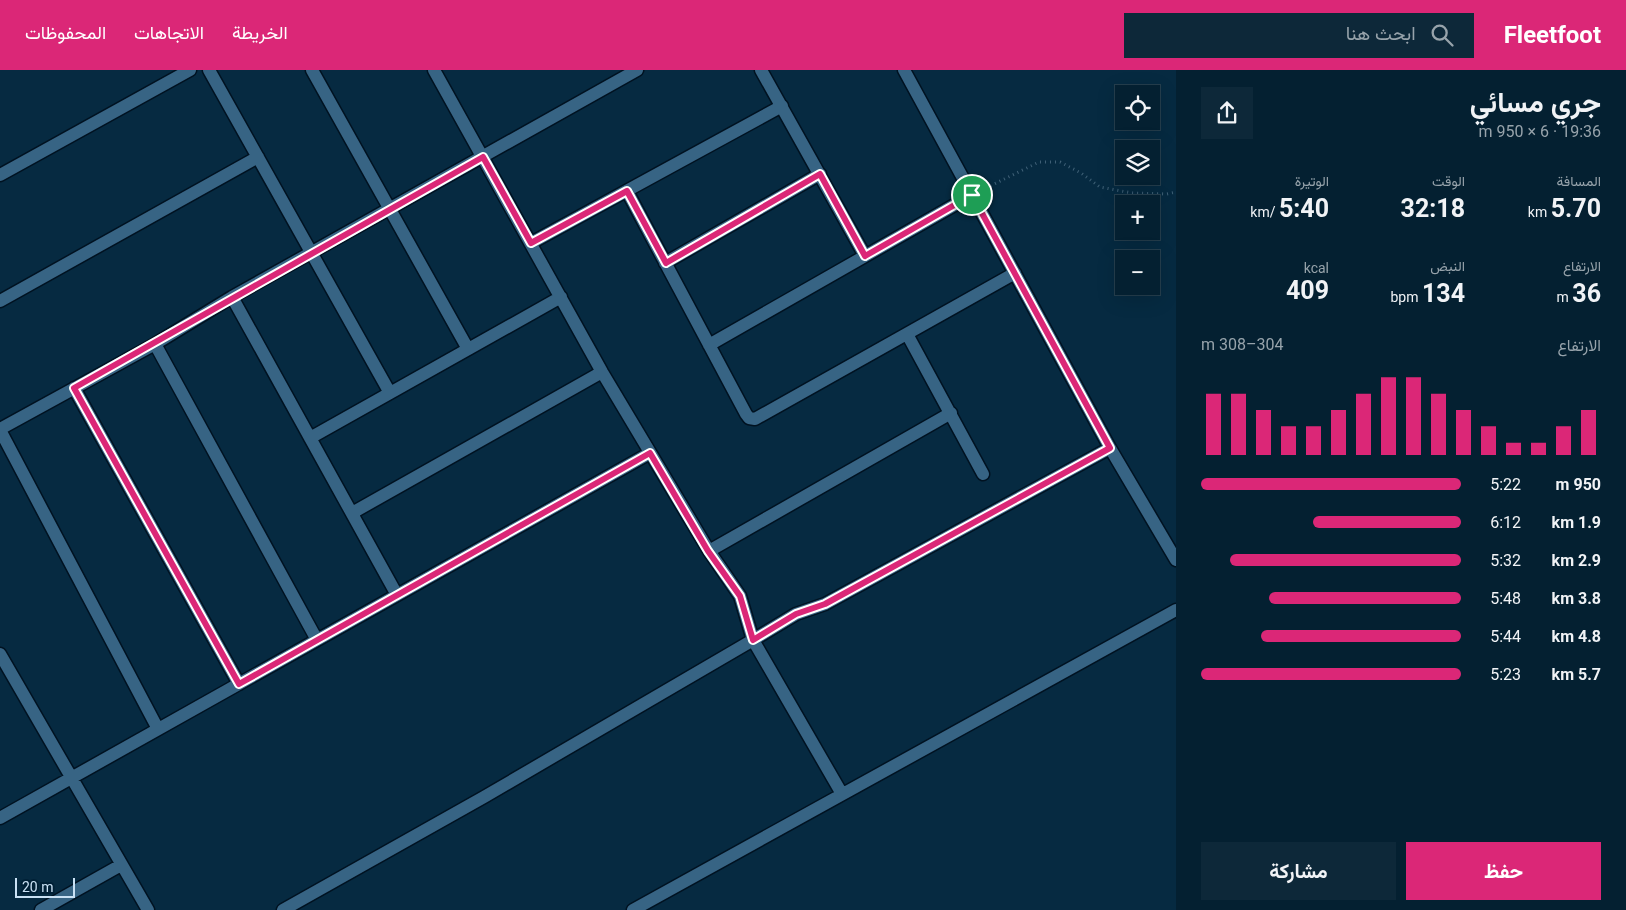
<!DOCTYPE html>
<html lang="ar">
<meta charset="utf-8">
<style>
:root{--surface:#042031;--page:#0d2839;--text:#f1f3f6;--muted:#97a3ab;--line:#253e4d;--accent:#db2777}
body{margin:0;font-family:Roboto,Vazirmatn,sans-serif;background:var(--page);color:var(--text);direction:rtl;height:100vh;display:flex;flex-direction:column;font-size:19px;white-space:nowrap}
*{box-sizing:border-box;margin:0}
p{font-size:16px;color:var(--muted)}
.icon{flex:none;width:28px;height:28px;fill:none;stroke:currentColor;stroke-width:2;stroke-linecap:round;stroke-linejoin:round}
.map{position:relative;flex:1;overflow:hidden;direction:ltr}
.panel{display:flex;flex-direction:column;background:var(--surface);width:450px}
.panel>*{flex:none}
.controls{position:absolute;left:1115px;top:15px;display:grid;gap:10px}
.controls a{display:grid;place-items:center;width:45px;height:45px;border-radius:0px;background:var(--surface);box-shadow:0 5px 20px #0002,0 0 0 1px var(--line);font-size:25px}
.scale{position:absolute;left:15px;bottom:12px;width:60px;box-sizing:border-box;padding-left:5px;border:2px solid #c9e1f4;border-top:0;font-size:14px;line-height:18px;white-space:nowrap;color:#c9e1f4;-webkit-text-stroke:4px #002036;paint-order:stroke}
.pin{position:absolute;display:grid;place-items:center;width:42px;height:42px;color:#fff;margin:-21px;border:2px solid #fff;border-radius:50%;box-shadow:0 1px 5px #0007}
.round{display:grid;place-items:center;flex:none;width:52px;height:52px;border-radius:0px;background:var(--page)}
.headline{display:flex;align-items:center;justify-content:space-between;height:85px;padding:0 25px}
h1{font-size:28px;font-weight:700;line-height:38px}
.stats{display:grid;grid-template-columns:repeat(3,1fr);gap:8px;height:85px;padding:5px 25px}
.stats div{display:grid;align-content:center}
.stats b{font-size:25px;font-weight:700}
.stats small{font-size:14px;font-weight:400}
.stats p{font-size:14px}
.chart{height:140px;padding:10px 25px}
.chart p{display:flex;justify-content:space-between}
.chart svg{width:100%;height:90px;margin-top:5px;stroke:var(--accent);stroke-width:6}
.cta{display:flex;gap:10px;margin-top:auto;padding:10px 25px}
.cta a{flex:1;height:58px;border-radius:0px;background:var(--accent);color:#fff;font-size:20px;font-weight:700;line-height:58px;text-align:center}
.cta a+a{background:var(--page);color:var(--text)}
ul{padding:0 25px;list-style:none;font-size:16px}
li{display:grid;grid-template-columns:80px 60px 1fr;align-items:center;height:38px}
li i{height:12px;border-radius:6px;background:var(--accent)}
header{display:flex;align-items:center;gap:30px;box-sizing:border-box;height:70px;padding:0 25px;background:var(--accent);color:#fff}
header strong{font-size:24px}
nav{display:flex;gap:28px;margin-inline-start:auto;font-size:18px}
.search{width:350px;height:45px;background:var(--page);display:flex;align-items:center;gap:12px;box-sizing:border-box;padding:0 18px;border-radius:0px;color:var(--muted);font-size:19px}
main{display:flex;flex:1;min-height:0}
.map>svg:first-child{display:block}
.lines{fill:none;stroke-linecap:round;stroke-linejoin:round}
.minor-casing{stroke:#001221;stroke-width:15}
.path{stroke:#416278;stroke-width:3;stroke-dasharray:1 4;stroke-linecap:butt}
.minor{stroke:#376484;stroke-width:12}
.route-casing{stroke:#fff;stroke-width:10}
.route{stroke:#db2777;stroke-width:6}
</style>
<header>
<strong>Fleetfoot</strong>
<div class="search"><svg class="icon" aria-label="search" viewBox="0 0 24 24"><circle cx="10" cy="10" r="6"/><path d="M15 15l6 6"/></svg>ابحث هنا</div>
<nav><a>الخريطة</a><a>الاتجاهات</a><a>المحفوظات</a></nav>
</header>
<main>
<section class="panel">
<div class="headline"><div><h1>جري مسائي</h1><p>19:36 · 6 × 950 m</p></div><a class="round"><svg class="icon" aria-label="share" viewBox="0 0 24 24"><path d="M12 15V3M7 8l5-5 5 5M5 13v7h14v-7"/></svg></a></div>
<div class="stats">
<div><p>المسافة</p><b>5.70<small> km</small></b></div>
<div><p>الوقت</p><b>32:18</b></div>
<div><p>الوتيرة</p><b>5:40<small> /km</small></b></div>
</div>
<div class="stats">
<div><p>الارتفاع</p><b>36<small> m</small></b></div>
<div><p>النبض</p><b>134<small> bpm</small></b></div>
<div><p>kcal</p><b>409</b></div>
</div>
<div class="chart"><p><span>الارتفاع</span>304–308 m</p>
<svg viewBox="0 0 160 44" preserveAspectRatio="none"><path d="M5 44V14M15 44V14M25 44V22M35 44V30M45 44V30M55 44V22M65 44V14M75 44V6M85 44V6M95 44V14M105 44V22M115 44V30M125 44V38M135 44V38M145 44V30M155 44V22"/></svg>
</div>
<ul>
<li><b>950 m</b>5:22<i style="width:100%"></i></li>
<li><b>1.9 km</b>6:12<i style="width:57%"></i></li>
<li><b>2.9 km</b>5:32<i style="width:89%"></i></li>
<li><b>3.8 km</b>5:48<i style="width:74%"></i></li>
<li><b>4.8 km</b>5:44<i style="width:77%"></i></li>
<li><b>5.7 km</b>5:23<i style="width:100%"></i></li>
</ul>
<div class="cta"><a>حفظ</a><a>مشاركة</a></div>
</section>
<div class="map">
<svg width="1176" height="840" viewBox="0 0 1176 840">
<rect width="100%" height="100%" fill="#062a41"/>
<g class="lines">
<g class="minor-casing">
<path id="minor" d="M 209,0 L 390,323
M 312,0 L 468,279
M 434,0 L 602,302 L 709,481 L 740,526 L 753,570 L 796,544 L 825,534 L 1110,378
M 761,0 L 865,186
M 904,0 L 1110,378 L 1176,490
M 0,105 L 190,0
M 627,121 L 746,344 L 749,348 L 755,349 L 1015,203
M 531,173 L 782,36
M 665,193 L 820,104
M 232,227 L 397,525
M 0,231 L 258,87
M 907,264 L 983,404
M 155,274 L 317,570
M 709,275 L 972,125
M 74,318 L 239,614
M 0,359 L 155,274 L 232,227 L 637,0
M 0,360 L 158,659
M 310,368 L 561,227
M 352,443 L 602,302
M 709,481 L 951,343
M 0,584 L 148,840
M 0,748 L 650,383
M 41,840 L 121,795
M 283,840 L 484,727 L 753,570 L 842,724
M 633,840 L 1176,540"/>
</g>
<path class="path" d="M 986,118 L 1039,92 L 1060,92 L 1081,103 L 1100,117 L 1132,123 L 1167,124 L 1176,122"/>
<use href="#minor" class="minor"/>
</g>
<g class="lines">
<g class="route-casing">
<path id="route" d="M 483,87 L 531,173 L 627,121 L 666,193 L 820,104 L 865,186 L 972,125 L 1110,378 L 825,534 L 796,544 L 753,570 L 740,526 L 708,481 L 650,383 L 239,614 L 74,318 Z"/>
</g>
<use href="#route" class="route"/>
</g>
</svg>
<div class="controls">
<a><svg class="icon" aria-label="locate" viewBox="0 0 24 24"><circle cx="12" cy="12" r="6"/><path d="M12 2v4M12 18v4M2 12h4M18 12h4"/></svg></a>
<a><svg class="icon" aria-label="layers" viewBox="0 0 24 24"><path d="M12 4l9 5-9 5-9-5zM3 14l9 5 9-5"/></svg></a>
<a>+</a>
<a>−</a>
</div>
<div class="scale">20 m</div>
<div class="pin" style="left:972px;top:125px;background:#1e9e55"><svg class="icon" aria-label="arrive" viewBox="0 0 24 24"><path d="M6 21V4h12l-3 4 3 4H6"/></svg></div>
</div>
</main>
